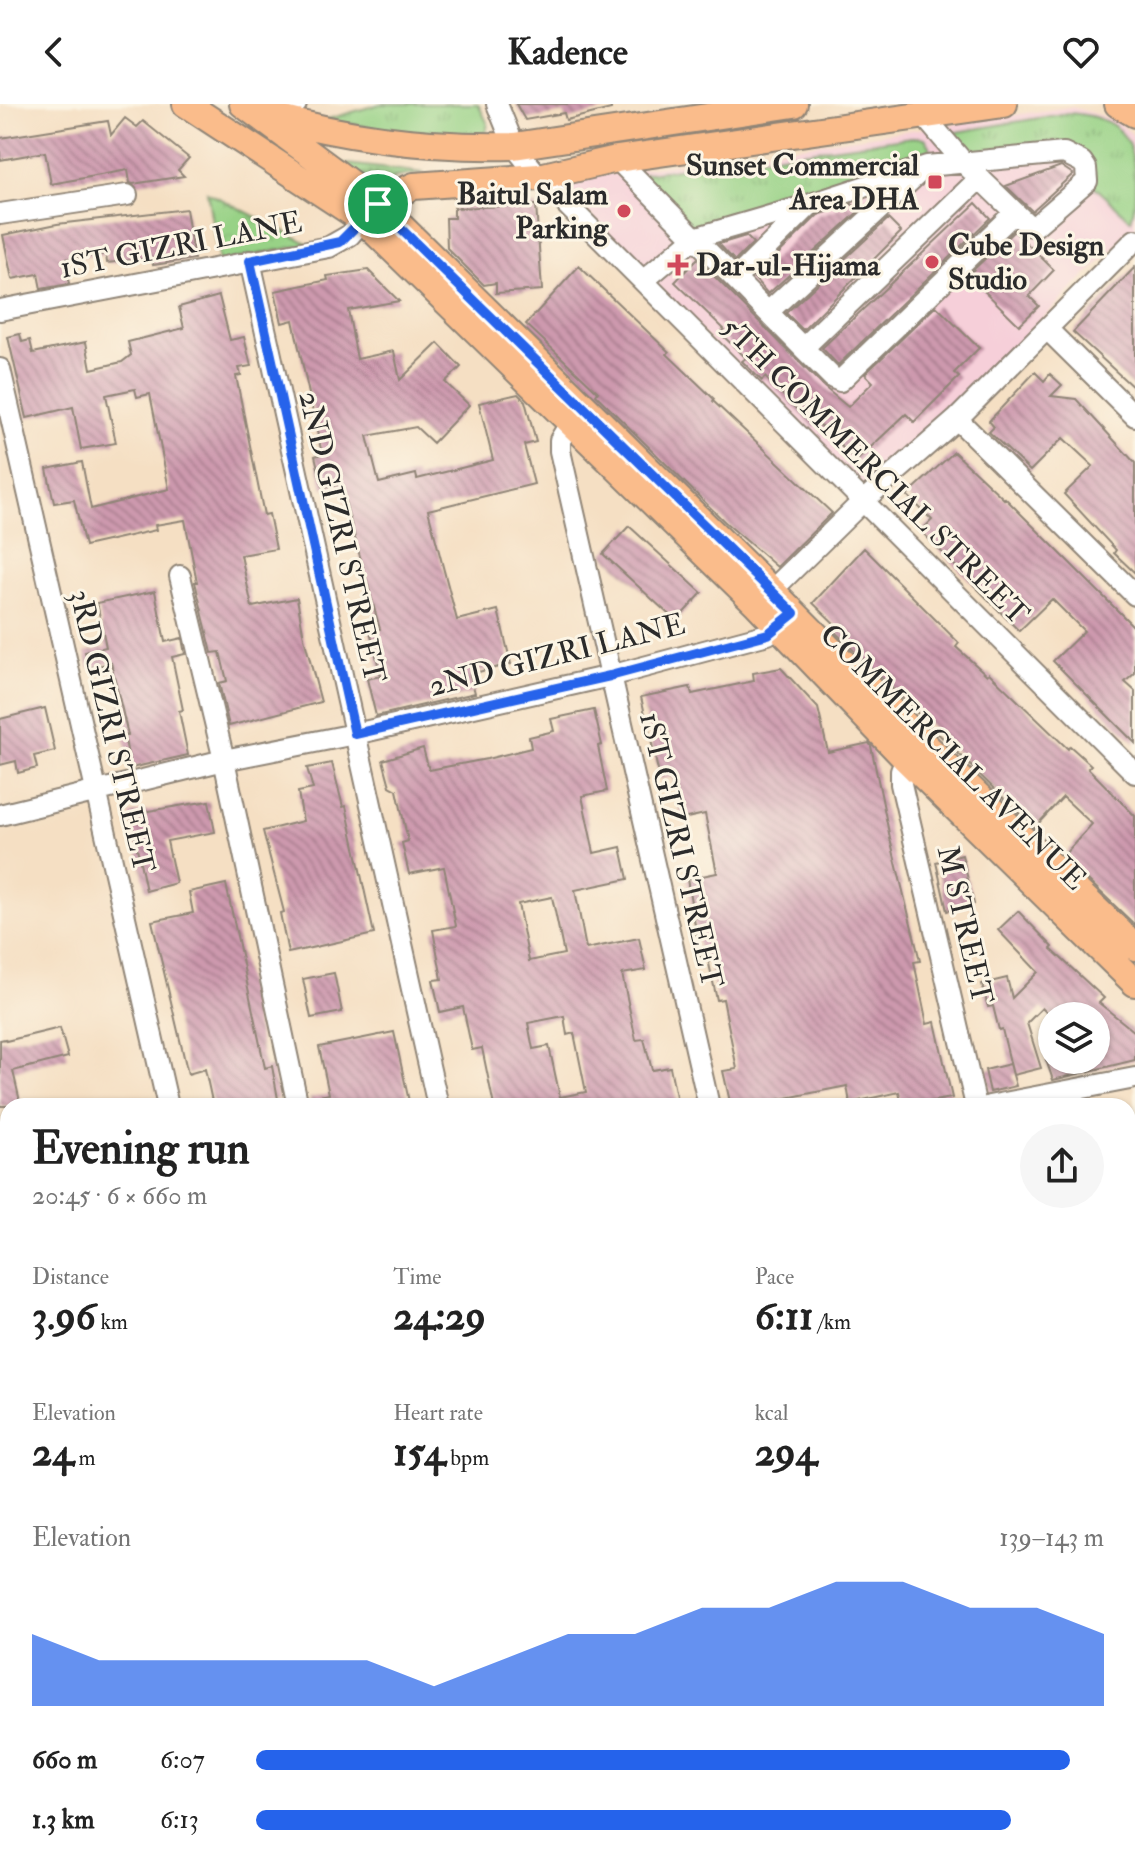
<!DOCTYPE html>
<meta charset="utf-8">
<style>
:root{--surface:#fff;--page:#f6f6f6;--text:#222;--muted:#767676;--accent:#2563eb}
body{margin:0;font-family:"IM FELL Double Pica",serif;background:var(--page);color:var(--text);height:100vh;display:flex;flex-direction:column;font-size:30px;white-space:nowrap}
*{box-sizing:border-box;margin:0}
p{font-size:26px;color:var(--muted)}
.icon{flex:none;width:44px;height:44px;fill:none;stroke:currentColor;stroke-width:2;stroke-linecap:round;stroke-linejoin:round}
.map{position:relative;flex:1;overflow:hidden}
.sheet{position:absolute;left:0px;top:994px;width:1136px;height:770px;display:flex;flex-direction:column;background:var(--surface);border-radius:24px 24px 0 0;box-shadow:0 2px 6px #0004}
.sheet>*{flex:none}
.tools{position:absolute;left:1038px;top:898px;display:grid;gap:16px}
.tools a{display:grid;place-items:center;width:72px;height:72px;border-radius:50%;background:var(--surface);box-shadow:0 2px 6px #0004;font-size:40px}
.pin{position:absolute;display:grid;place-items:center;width:68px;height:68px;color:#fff;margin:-34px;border:4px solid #fff;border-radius:50%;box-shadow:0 2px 8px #0007}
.round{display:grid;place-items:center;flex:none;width:84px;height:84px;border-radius:42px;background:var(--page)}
.head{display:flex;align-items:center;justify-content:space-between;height:136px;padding:0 32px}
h1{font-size:44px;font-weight:800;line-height:60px}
.figures{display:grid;grid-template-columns:repeat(3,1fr);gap:12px;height:136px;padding:8px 32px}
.figures div{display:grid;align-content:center}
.figures b{font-size:40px;font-weight:800}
.figures small{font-size:22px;font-weight:400}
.figures p{font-size:22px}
.chart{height:224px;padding:16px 32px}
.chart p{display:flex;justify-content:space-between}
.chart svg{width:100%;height:144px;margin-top:8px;fill:var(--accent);opacity:.7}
ul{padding:0 32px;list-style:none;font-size:26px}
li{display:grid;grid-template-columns:128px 96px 1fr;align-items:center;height:60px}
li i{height:20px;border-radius:10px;background:var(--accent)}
header{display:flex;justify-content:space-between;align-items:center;height:104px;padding:0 32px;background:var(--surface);font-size:36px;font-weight:800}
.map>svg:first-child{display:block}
.built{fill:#f6cfd9}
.grass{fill:url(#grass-tufts);stroke:#627e58;stroke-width:2}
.park{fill:url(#park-crowns);stroke:#627e58;stroke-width:2}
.building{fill:url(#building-back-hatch);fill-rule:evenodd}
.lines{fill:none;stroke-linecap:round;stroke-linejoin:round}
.minor-casing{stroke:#908577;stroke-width:24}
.major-casing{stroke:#908577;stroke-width:30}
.minor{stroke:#fff;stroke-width:20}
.major{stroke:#fabc8b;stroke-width:26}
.route-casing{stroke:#fff;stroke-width:16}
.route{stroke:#2563eb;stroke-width:10}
.poi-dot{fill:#d1495b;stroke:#fcf5e5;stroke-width:3}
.labels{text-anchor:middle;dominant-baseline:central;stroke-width:6;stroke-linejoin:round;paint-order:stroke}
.poi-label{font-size:30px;font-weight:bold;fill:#2b2b2b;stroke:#fcf5e5;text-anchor:end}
.street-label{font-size:30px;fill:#2b2b2b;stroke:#fcf5e5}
</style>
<header><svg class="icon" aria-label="back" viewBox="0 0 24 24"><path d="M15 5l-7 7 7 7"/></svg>Kadence<svg class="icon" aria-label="heart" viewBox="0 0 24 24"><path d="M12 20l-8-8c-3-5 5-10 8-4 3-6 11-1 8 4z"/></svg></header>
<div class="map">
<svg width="1135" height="1763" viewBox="0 0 1135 1763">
<defs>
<pattern id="grass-tufts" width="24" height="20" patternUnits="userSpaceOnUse" patternTransform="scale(2)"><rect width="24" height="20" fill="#98d286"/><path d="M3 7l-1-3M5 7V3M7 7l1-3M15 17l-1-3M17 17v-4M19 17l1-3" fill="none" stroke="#83b474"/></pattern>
<pattern id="park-crowns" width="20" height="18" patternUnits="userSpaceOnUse" patternTransform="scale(2)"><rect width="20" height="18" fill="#98d286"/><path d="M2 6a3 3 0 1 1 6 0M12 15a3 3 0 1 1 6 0" fill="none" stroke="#83b474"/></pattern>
<pattern id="building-back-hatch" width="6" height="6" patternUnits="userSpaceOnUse" patternTransform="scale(2)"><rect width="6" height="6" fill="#cd99ae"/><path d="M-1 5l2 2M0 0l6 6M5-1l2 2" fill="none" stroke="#a77d8e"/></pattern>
</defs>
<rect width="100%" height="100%" fill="#fcf5e5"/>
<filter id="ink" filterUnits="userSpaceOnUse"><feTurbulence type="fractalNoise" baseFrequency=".0125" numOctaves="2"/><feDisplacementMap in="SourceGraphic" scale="16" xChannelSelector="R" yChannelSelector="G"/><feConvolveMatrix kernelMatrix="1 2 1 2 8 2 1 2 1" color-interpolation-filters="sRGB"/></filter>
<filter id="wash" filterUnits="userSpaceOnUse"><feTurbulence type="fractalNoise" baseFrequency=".006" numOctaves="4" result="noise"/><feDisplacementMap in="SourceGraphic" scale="32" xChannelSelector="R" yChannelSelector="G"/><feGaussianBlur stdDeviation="1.8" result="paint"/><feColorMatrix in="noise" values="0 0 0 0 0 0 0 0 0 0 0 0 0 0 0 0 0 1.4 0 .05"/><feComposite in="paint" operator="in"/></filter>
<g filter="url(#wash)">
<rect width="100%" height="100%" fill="#f5dfc3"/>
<path class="built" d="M 1071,3 L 1115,16 L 1132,30 L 1135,39 L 1135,124 L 860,393 L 558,77 Z"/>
<path class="grass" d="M 380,0 L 478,0 L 488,20 L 486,28 L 480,30 L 418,31 L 325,16 Z
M 1068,9 C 1116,12 1135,30 1135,79 C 1135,92 1135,104 1131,116 L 1093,81 L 1074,47 L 1057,37 L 970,48 L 952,29 Z
M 912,33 L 925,34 L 930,42 L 931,50 L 919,57 L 699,128 L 641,70 Z
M 330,58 L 424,69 L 395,73 L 374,92 Z"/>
<path class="park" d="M 207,88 L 309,140 L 219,158 Z"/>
<g id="blocks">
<path class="building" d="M 516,0 L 611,0 L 611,5 L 566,16 L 564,9 L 525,16 Z
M 125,14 L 137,23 L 143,17 L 189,54 L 178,66 L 184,72 L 133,80 L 130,79 L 128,66 L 51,80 L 45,48 L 0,56 L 0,34 L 108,17 L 111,31 Z
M 1061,62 L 1073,70 L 1032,107 L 1006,82 Z
M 976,99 L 990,114 L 838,261 L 822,244 Z
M 852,100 L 859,107 L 768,190 L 754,174 L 818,111 Z
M 536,101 L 542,186 L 496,189 L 496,179 L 484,181 L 447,144 L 446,114 L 454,114 L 454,104 Z
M 186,105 L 194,155 L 153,161 L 152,154 L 107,159 L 106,150 L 64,155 L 69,180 L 41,185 L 38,170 L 12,175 L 3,131 L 57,120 Z
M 888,115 L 901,128 L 803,226 L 786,209 Z
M 1014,127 L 1054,166 L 1029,192 L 1039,202 L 1019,221 L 968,171 Z
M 746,132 L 753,139 L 735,157 L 719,140 Z
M 697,155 L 824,283 L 848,303 L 873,278 L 865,270 L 936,202 L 979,244 L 954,269 L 959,273 L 914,318 L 906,310 L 856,357 L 818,319 L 814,323 L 765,273 L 762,277 L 742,257 L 746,254 L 720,229 L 724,225 L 675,178 Z
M 579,162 L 669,248 L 667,250 L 714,295 L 713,297 L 832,409 L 777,463 L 726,419 L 596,291 L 598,288 L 526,220 Z
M 1135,163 L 1135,285 L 1073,228 Z
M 368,166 L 399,197 L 348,206 L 357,255 L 394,247 L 400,276 L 438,239 L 461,263 L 445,278 L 469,301 L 433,339 L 416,323 L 367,332 L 379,379 L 416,370 L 417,375 L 493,356 L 479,299 L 518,290 L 525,297 L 536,338 L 524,341 L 534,380 L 428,406 L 457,516 L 498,506 L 511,560 L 470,570 L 475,589 L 376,612 L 367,575 L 381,572 L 370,527 L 380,525 L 340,380 L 323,384 L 315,352 L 322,350 L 293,216 L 282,219 L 275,187 L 328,176 L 327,172 Z
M 219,192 L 230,236 L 244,233 L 251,262 L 239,264 L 241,271 L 236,272 L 264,411 L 269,410 L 276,445 L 241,451 L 252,503 L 297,494 L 304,534 L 321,598 L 229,622 L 219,579 L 227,577 L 220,548 L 212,549 L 195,478 L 197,478 L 185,416 L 155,421 L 156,426 L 85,442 L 74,396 L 54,399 L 47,365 L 82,358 L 91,405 L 169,385 L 150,290 L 137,293 L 135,285 L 106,291 L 116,339 L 81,345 L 73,303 L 27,314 L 8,233 L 20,230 L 22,238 L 30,236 L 33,249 L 86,238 L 91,265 L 122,258 L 131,251 L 128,238 L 184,224 L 179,203 Z
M 1035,268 L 1044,277 L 1050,270 L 1062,281 L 1051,292 L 1076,295 L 1135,359 L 1135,469 L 1114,449 L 1116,446 L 1064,390 L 1093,362 L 1063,334 L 1030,367 L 989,328 L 994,323 L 989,317 Z
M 954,348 L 1004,395 L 1005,394 L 1135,524 L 1135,569 L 1125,578 L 1135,587 L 1135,639 L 1053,557 L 1084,527 L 1052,495 L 1019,527 L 921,427 L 932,416 L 907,391 Z
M 629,422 L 702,489 L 676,517 L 603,450 Z
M 864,444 L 959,539 L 956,543 L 987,571 L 989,569 L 1068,645 L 1070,642 L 1091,661 L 1088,664 L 1135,712 L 1135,821 L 1063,752 L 1092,720 L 1063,693 L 1034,724 L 834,527 L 838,523 L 813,499 Z
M 155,487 L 165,538 L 182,534 L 185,550 L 172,553 L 183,606 L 179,607 L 188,651 L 131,664 L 124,632 L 128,631 L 111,559 L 89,564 L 85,548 L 106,543 L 97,499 Z
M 781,564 L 818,604 L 828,648 L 869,639 L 871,642 L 890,734 L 920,857 L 914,858 L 927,920 L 935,918 L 952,994 L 902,1002 L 899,988 L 850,999 L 847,982 L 776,996 L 777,1002 L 731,1002 L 723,967 L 737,965 L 723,895 L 717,896 L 708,855 L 701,856 L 687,775 L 717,769 L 705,710 L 682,715 L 673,673 L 660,675 L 641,593 L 690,583 L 692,590 L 754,577 L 753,569 Z
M 45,604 L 55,647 L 34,652 L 37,664 L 18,669 L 16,657 L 0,661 L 0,615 Z
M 594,606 L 602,641 L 598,642 L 607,687 L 582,692 L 594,749 L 621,743 L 628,775 L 575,786 L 586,845 L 639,834 L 646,866 L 622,870 L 636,936 L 644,935 L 652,966 L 670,963 L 678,1002 L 494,1002 L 482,944 L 472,946 L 463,903 L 440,908 L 433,876 L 442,875 L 433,826 L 456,822 L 444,763 L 409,770 L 402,739 L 408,737 L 397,686 L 390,682 L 383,656 L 423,644 L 429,666 L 487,655 L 531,644 L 529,633 L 554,627 L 551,615 ZM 552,793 L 564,850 L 529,857 L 518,800 ZM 564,912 L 567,931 L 574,929 L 586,988 L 560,993 L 549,942 L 533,945 L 528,919 Z
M 332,659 L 343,703 L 346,702 L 374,830 L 288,849 L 280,809 L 284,808 L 263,727 L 303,717 L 298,688 L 313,685 L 307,664 Z
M 209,697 L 215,728 L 167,737 L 176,779 L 146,787 L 130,710 Z
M 962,751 L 974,800 L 947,807 L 936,758 Z
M 226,780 L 265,964 L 272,962 L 278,995 L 242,1002 L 213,1002 L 205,965 L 188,970 L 152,817 L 193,809 L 189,788 Z
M 1018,807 L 1053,843 L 1051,845 L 1104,894 L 1099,899 L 1135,928 L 1135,956 L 1053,976 L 1046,956 L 1096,956 L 1096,912 L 1050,912 L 1042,904 L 1027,919 L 1041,964 L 1013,971 L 1002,925 L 999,926 L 993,902 L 988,903 L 982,880 L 1007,874 L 1012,894 L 1038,868 L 998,826 Z
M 334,869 L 342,908 L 311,914 L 303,875 Z
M 60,924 L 68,953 L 13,967 L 21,1002 L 0,1002 L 0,936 L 5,935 L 6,937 Z
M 394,928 L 410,1002 L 311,1002 L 310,994 L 329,990 L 319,943 Z
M 1010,960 L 1016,982 L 990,988 L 985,966 Z"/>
</g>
</g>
<g filter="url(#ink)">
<use href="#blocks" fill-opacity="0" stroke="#908577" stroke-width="2"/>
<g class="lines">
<g class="minor-casing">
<path id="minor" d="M 497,0 L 514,42 L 539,73 L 1135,669
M 261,7 L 296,0
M 617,55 L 803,244 L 833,274 L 840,277 L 1014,109
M 0,110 L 127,91
M 250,157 L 438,1002
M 735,175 L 809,102
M 643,177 L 694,134 L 811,100 L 927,62 L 1064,49 L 1082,58 L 1086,64 L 1087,77 L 1035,122 L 1028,121 L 964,59 L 924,12
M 0,206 L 329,143 L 350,131 L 363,116
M 768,208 L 921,67
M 1047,225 L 1135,312
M 803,244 L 979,75
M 0,265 L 168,1002
M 957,315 L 1135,491
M 571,318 L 560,336 L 560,347 L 709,1002
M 180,472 L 224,656 L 298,1002
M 761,497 L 863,397 L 957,315 L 1135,136
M 906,655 L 901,667 L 901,680 L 976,1002
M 0,711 L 224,656 L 355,630 L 610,572 L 768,530 L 789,513
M 989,1002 L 1135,974
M 0,1229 L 8,1228
M 1128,1492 L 1135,1491
M 1128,1626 L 1135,1657
M 332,1756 L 334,1763
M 608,1756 L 610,1763
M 881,1756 L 883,1763"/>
</g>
<g class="major-casing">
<path id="major" d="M 186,0 L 363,116 L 757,500 L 906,655 L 1135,879
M 243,0 L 378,100 L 773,488 L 922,638 L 1135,843
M 1118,0 L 1135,10
M 270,12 C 349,34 433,44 514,42 L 794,0
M 368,110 L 386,94 L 414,82 L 539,73 L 617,55 L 1004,0
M 0,1461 L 8,1496
M 0,1542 L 8,1578
M 48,1756 L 49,1763
M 69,1756 L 71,1763"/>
</g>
<use href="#minor" class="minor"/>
<use href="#major" class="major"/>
</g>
</g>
<g class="lines" filter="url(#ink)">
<g class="route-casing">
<path id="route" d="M 378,100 L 400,124 L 794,509 L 768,530 L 610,572 L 355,630 L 250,157 L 340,138 Z"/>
</g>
<use href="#route" class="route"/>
</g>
<g class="poi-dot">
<rect x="927" y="70" width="16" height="16" rx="4"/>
<circle cx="624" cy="107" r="8"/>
<circle cx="932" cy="158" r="8"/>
<path d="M674 149h8v8h8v8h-8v8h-8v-8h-8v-8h8z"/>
</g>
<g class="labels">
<g class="poi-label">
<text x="919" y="61">Sunset Commercial<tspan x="919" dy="34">Area DHA</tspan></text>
<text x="608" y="90">Baitul Salam<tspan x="608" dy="34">Parking</tspan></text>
<text x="948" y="141" text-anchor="start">Cube Design<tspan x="948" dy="34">Studio</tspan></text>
<text x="696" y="161" text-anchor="start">Dar-ul-Hijama</text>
</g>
<g class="street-label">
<text transform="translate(181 141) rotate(-11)">1ST GIZRI LANE</text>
<text transform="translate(875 367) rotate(45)">5TH COMMERCIAL STREET</text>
<text transform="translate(342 433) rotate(77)">2ND GIZRI STREET</text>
<text transform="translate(557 551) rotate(-14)">2ND GIZRI LANE</text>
<text transform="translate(112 627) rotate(77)">3RD GIZRI STREET</text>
<text transform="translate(953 653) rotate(45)">COMMERCIAL AVENUE</text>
<text transform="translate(681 746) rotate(77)">1ST GIZRI STREET</text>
<text transform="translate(965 821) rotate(77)">M STREET</text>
</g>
</g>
</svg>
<div class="tools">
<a><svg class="icon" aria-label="layers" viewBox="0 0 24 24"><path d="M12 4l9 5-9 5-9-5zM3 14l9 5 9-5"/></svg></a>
</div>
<div class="pin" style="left:378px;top:100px;background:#1e9e55"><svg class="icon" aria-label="arrive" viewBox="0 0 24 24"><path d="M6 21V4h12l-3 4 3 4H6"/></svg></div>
<section class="sheet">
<div class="head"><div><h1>Evening run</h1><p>20:45 · 6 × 660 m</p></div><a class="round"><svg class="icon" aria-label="share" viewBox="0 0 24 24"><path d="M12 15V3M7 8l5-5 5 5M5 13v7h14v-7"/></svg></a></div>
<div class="figures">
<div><p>Distance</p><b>3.96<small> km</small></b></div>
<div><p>Time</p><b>24:29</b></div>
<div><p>Pace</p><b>6:11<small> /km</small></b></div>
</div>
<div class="figures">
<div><p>Elevation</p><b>24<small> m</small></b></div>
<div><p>Heart rate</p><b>154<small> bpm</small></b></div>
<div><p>kcal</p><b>294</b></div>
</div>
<div class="chart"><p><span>Elevation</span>139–143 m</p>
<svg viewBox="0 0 160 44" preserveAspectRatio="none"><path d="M0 44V22L10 30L20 30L30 30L40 30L50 30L60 38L70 30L80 22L90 22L100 14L110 14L120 6L130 6L140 14L150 14L160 22V44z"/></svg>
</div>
<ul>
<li><b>660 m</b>6:07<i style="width:96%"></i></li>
<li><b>1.3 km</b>6:13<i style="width:89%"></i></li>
</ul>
</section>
</div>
